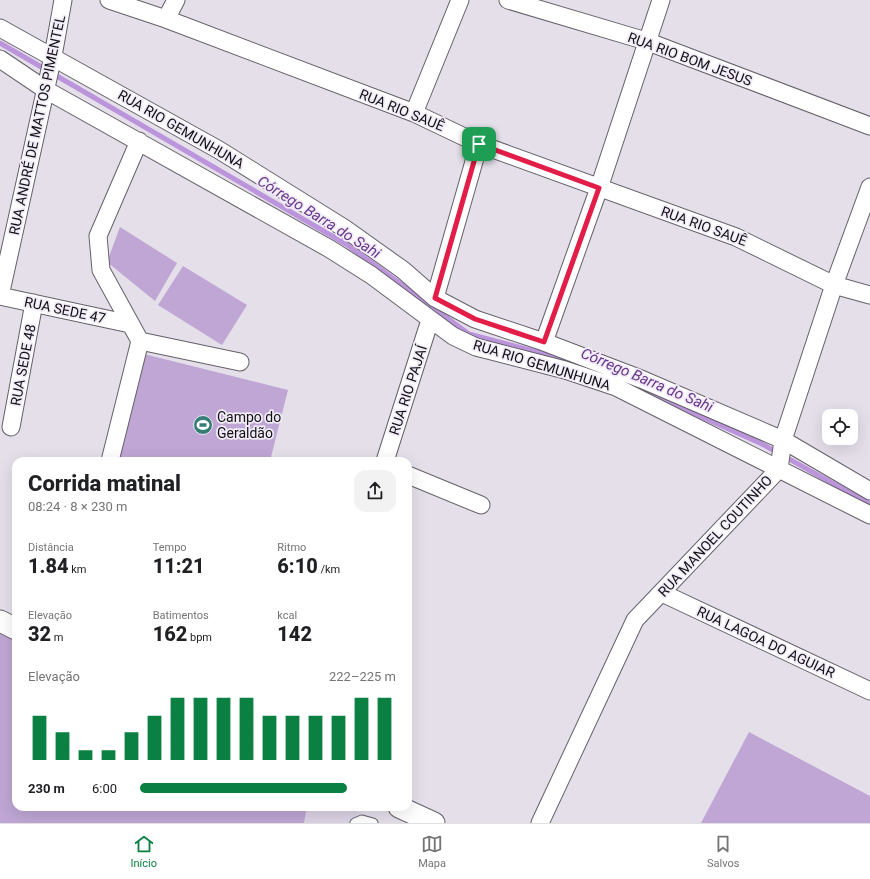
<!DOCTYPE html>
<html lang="pt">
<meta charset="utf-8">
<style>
:root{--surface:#fff;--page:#f2f2f2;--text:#202124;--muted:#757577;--line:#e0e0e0;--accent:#0b8043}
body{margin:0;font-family:Roboto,sans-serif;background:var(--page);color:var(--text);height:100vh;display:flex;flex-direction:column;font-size:15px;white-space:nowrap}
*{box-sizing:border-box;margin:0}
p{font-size:13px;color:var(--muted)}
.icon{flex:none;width:22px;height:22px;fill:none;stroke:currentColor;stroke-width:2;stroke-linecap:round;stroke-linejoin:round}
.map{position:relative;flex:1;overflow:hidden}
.details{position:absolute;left:12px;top:457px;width:400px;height:354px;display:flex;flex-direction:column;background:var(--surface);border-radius:12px;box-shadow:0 4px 16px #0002}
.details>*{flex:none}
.fabs{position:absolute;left:822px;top:409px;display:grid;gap:8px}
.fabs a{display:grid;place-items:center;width:36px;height:36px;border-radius:8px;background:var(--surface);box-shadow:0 4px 16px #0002;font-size:20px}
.pin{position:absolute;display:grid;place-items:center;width:34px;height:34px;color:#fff;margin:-17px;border-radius:8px;box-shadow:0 2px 6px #0006}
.round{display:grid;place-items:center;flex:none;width:42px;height:42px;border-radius:12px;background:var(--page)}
.summary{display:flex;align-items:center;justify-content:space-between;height:68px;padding:0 16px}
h1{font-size:22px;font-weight:800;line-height:30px}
.figures{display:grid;grid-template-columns:repeat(3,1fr);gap:6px;height:68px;padding:4px 16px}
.figures div{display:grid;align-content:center}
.figures b{font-size:20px;font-weight:800}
.figures small{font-size:11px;font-weight:400}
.figures p{font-size:11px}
.chart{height:112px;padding:8px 16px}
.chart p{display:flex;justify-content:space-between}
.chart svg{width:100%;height:72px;margin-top:4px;stroke:var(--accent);stroke-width:6}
ul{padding:0 16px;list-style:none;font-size:13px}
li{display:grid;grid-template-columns:64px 48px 1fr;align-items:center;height:30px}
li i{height:10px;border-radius:5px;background:var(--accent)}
.dock{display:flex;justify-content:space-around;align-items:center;height:56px;border-top:1px solid var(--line);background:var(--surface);font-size:11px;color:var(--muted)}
.dock a{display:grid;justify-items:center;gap:2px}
.dock .active{color:var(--accent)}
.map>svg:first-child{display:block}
.built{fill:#dcd3e5}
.green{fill:#bfa6d5}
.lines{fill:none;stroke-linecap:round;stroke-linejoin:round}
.stream{stroke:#bb94dc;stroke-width:5}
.service-casing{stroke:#656069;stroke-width:11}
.minor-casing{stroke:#656069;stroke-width:19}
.tertiary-casing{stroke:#656069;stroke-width:23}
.service{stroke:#fff;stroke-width:9}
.minor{stroke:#fff;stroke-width:17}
.tertiary{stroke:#fff;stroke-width:21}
.route-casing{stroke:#fff;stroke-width:8}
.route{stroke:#e11d48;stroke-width:5}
.labels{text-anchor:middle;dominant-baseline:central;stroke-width:3.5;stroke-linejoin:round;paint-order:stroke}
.street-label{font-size:14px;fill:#121014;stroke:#f1ecf7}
.poi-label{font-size:14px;fill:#121014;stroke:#f1ecf7;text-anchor:start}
.water-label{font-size:15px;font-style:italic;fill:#67368a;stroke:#f1ecf7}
</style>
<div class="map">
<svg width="870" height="823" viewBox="0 0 870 823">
<rect width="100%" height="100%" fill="#e4dfe9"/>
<path class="built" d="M 307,807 L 347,807 L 381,823 L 304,823 Z"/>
<path class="green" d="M 120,227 L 177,263 L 155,301 L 107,262 Z
M 183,266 L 247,305 L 222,345 L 158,305 Z
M 144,354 L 288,390 L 270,461 L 117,461 Z
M 0,633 L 16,640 L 16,807 L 307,807 L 304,823 L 0,823 Z
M 749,732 L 870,796 L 870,823 L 701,823 Z"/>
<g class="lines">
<path class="stream" d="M 0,43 L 346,244 L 469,334 L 572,361
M 626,383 L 762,444 L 870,504"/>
<g class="service-casing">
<path id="service" d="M 355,823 L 362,820 L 373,823"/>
</g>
<g class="minor-casing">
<path id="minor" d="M 63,0 L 53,56 L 0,296 L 130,324
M 109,0 L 166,19 L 414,113 L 479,144 L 736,237 L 834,285 L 870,295
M 508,0 L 646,41 L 870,126
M 166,19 L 176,0
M 0,28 L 219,150 L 344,228 L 403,270 L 435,298 L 475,319 L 544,342 L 641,379 L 783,440 L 870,491
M 0,59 L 46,90 L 330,249 L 371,275 L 453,336 L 476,347 L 565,370 L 616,387 L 870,515
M 414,113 L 460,0
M 435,298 L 479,144
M 140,341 L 240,362
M 544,342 L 599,188 L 661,0
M 11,427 L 34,303
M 110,461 L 140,341 L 101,270 L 98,236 L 139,141
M 385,461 L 430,320
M 408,475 L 481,505
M 662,593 L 870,691
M 540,823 L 635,620 L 779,469 L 783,440 L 834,285 L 870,187"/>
</g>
<g class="tertiary-casing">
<path id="tertiary" d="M 0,621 L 16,629
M 399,807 L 434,823"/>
</g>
<use href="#service" class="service"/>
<use href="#minor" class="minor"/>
<use href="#tertiary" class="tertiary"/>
</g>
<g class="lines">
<g class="route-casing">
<path id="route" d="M 479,144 L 599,188 L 544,342 L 475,319 L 435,298 Z"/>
</g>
<use href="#route" class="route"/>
</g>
<defs>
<g id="stadium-disc" transform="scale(1)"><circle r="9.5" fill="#367d75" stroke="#f1ecf7"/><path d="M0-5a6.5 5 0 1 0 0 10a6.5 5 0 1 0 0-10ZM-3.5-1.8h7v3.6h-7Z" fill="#fff"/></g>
</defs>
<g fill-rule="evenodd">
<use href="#stadium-disc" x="203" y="425"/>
</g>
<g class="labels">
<g class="street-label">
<text transform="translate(690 59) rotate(20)">RUA RIO BOM JESUS</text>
<text transform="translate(402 110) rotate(22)">RUA RIO SAUÊ</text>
<text transform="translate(37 125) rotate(-78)">RUA ANDRÉ DE MATTOS PIMENTEL</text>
<text transform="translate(181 129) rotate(30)">RUA RIO GEMUNHUNA</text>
<text transform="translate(704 226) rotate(20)">RUA RIO SAUÊ</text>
<text transform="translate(65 310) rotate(12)">RUA SEDE 47</text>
<text transform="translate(23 365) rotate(-79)">RUA SEDE 48</text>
<text transform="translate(542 365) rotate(17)">RUA RIO GEMUNHUNA</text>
<text transform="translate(408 390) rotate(-72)">RUA RIO PAJAÍ</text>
<text transform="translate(715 536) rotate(-47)">RUA MANOEL COUTINHO</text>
<text transform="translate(766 642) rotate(25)">RUA LAGOA DO AGUIAR</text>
</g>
<g class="poi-label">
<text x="217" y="417">Campo do<tspan x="217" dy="16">Geraldão</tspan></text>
</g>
<g class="water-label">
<text transform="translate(319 217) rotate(32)">Córrego Barra do Sahi</text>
<text transform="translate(647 380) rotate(23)">Córrego Barra do Sahi</text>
</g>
</g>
</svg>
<div class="fabs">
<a><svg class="icon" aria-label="locate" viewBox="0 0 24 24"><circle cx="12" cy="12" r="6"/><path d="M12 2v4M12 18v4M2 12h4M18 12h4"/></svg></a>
</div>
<div class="pin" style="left:479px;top:144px;background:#1e9e55"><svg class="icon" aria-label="arrive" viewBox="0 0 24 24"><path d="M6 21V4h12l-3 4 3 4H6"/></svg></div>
<section class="details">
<div class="summary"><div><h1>Corrida matinal</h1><p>08:24 · 8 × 230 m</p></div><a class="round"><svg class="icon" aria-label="share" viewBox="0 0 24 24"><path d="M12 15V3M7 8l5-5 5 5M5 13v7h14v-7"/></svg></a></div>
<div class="figures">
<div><p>Distância</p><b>1.84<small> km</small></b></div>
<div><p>Tempo</p><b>11:21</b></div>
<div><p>Ritmo</p><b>6:10<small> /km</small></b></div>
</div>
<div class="figures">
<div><p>Elevação</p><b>32<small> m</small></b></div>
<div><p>Batimentos</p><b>162<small> bpm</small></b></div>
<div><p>kcal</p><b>142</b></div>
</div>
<div class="chart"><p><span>Elevação</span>222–225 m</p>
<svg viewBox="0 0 160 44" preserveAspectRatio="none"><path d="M5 44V17M15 44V27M25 44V38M35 44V38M45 44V27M55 44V17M65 44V6M75 44V6M85 44V6M95 44V6M105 44V17M115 44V17M125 44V17M135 44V17M145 44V6M155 44V6"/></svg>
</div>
<ul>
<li><b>230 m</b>6:00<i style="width:81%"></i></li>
</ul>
</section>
</div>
<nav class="dock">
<a class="active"><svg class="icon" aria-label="home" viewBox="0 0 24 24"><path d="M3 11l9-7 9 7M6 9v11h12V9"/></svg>Início</a>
<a><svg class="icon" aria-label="map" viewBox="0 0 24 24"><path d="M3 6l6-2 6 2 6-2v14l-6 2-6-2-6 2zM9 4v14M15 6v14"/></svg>Mapa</a>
<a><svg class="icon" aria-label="saved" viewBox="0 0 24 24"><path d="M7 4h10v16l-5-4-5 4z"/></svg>Salvos</a>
</nav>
